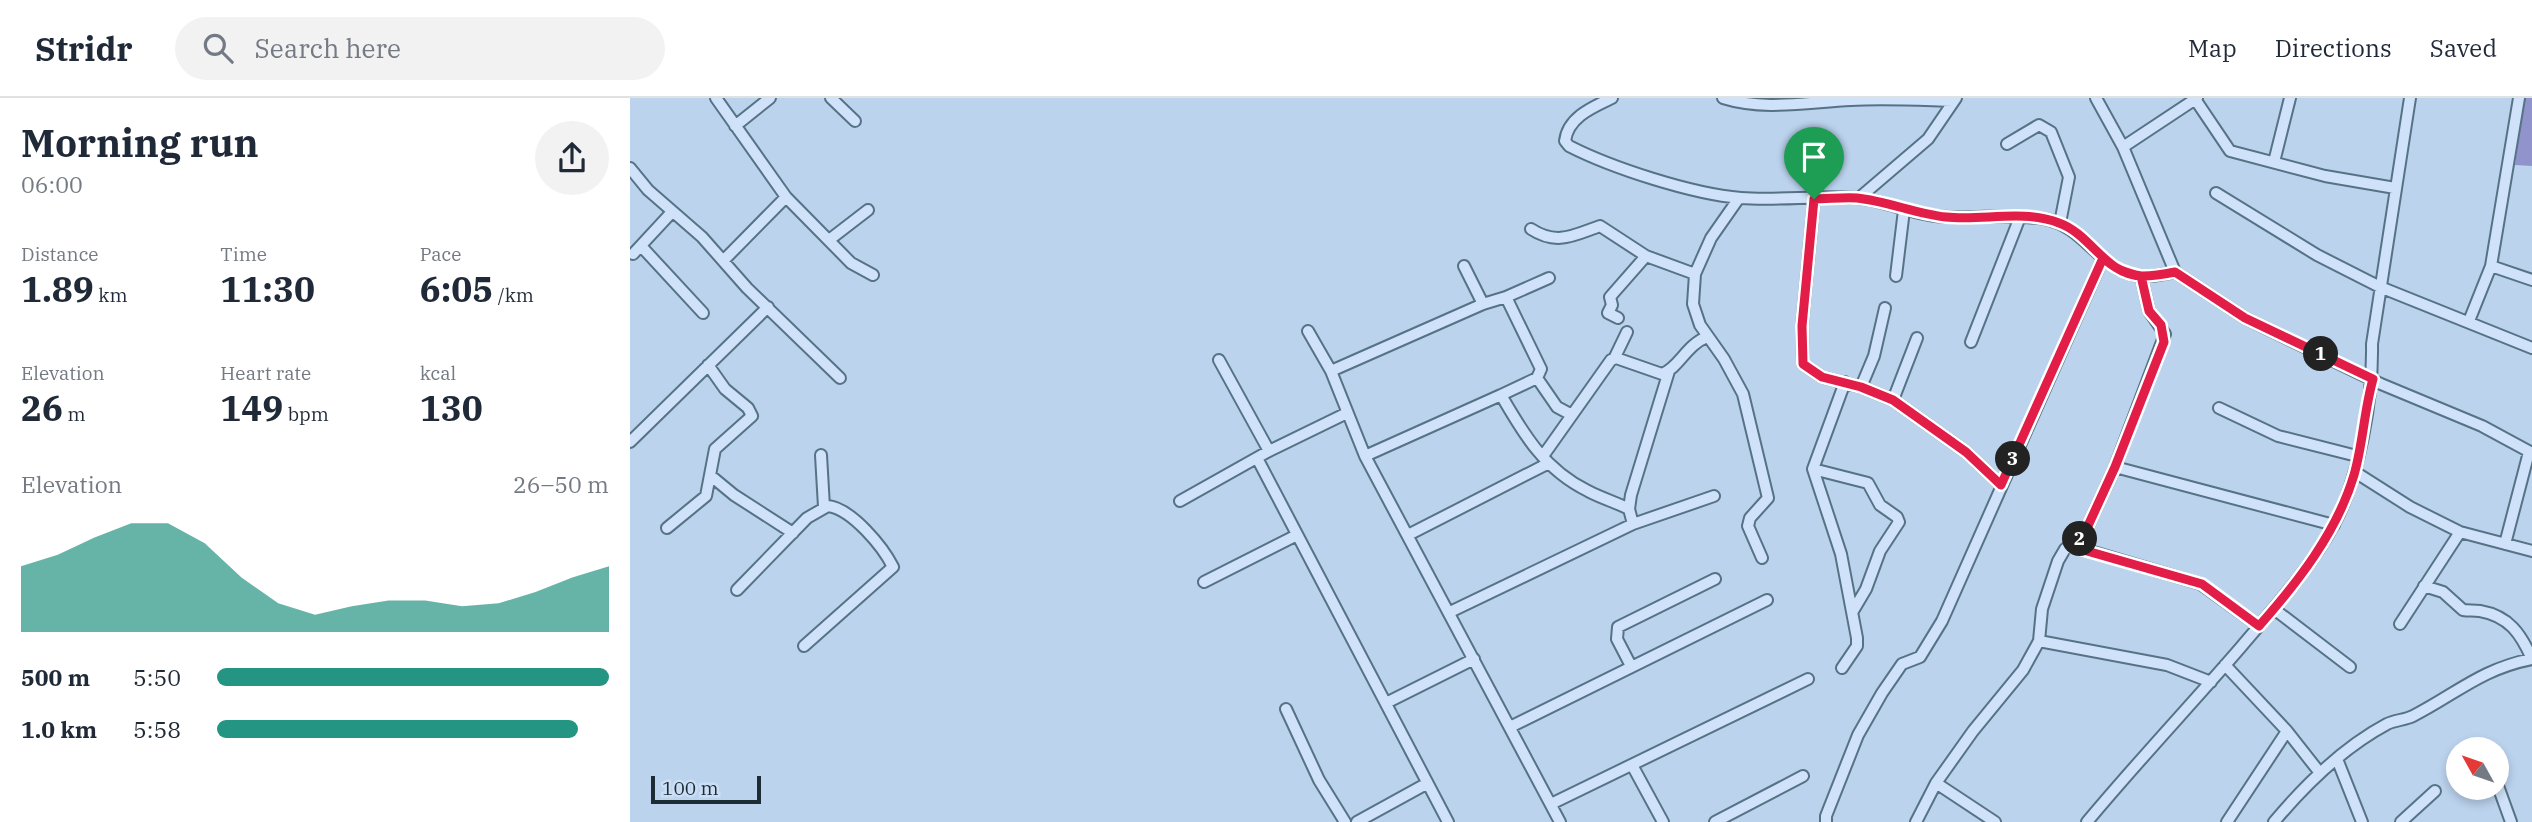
<!DOCTYPE html>
<meta charset="utf-8">
<style>
:root{--surface:#fff;--page:#f2f2f3;--text:#1f2937;--muted:#747a83;--line:#e0e1e3;--accent:#259583}
body{margin:0;font-family:"IBM Plex Serif",serif;background:var(--page);color:var(--text);height:100vh;display:flex;flex-direction:column;font-size:26px;white-space:nowrap}
*{box-sizing:border-box;margin:0}
p{font-size:23px;color:var(--muted)}
.icon{flex:none;width:38px;height:38px;fill:none;stroke:currentColor;stroke-width:2;stroke-linecap:round;stroke-linejoin:round}
.map{position:relative;flex:1;overflow:hidden}
.drawer{display:flex;flex-direction:column;background:var(--surface);width:630px}
.drawer>*{flex:none}
.needle{width:46px;rotate:310deg}
.controls{position:absolute;left:1816px;top:639px;display:grid;gap:14px}
.controls a{display:grid;place-items:center;width:63px;height:63px;border-radius:50%;background:var(--surface);box-shadow:0 4px 10px #0003;font-size:35px}
.scale{position:absolute;left:21px;bottom:18px;width:110px;box-sizing:border-box;padding-left:7px;border:4px solid #1b2c34;border-top:0;font-size:19px;line-height:24px;white-space:nowrap;color:#1b2c34;-webkit-text-stroke:5px #ccdef5;paint-order:stroke}
.pin{position:absolute;display:grid;place-items:center;width:60px;height:60px;color:#fff;margin:-72px -30px;border-radius:50% 50% 50% 0;rotate:-45deg;box-shadow:0 0 7px #0007}
.pin .icon{rotate:45deg}
.km{position:absolute;width:35px;height:35px;margin:-18px;border-radius:50%;background:#222;color:#fff;font-size:19px;line-height:35px;text-align:center}
.round{display:grid;place-items:center;flex:none;width:74px;height:74px;border-radius:37px;background:var(--page)}
.summary{display:flex;align-items:center;justify-content:space-between;height:119px;padding:0 21px}
h1{font-size:38px;font-weight:800;line-height:52px}
.figures{display:grid;grid-template-columns:repeat(3,1fr);gap:10px;height:119px;padding:7px 21px}
.figures div{display:grid;align-content:center}
.figures b{font-size:35px;font-weight:800}
.figures small{font-size:19px;font-weight:400}
.figures p{font-size:19px}
.chart{height:196px;padding:14px 21px}
.chart p{display:flex;justify-content:space-between}
.chart svg{width:100%;height:126px;margin-top:7px;fill:var(--accent);opacity:.7}
ul{padding:0 21px;list-style:none;font-size:23px}
li{display:grid;grid-template-columns:112px 84px 1fr;align-items:center;height:52px}
li i{height:18px;border-radius:9px;background:var(--accent)}
header{display:flex;align-items:center;gap:42px;box-sizing:border-box;height:98px;padding:0 35px;background:var(--surface);border-bottom:2px solid var(--line)}
header strong{font-size:33px}
nav{display:flex;gap:38px;margin-inline-start:auto;font-size:24px}
.search{width:490px;height:63px;background:var(--page);display:flex;align-items:center;gap:18px;box-sizing:border-box;padding:0 24px;border-radius:38px;color:var(--muted);font-size:26px}
main{display:flex;flex:1;min-height:0}
.map>svg:first-child{display:block}
.green{fill:#9193cc}
.lines{fill:none;stroke-linecap:round;stroke-linejoin:round}
.minor-casing{stroke:#567386;stroke-width:14}
.minor{stroke:#cfe2f9;stroke-width:10}
.route-casing{stroke:#fff;stroke-width:14}
.route{stroke:#e11d48;stroke-width:9}
</style>
<header>
<strong>Stridr</strong>
<div class="search"><svg class="icon" aria-label="search" viewBox="0 0 24 24"><circle cx="10" cy="10" r="6"/><path d="M15 15l6 6"/></svg>Search here</div>
<nav><a>Map</a><a>Directions</a><a>Saved</a></nav>
</header>
<main>
<section class="drawer">
<div class="summary"><div><h1>Morning run</h1><p>06:00</p></div><a class="round"><svg class="icon" aria-label="share" viewBox="0 0 24 24"><path d="M12 15V3M7 8l5-5 5 5M5 13v7h14v-7"/></svg></a></div>
<div class="figures">
<div><p>Distance</p><b>1.89<small> km</small></b></div>
<div><p>Time</p><b>11:30</b></div>
<div><p>Pace</p><b>6:05<small> /km</small></b></div>
</div>
<div class="figures">
<div><p>Elevation</p><b>26<small> m</small></b></div>
<div><p>Heart rate</p><b>149<small> bpm</small></b></div>
<div><p>kcal</p><b>130</b></div>
</div>
<div class="chart"><p><span>Elevation</span>26–50 m</p>
<svg viewBox="0 0 160 44" preserveAspectRatio="none"><path d="M0 44V21L10 17L20 11L30 6L40 6L50 13L60 25L70 34L80 38L90 35L100 33L110 33L120 35L130 34L140 30L150 25L160 21V44z"/></svg>
</div>
<ul>
<li><b>500 m</b>5:50<i style="width:100%"></i></li>
<li><b>1.0 km</b>5:58<i style="width:92%"></i></li>
</ul>
</section>
<div class="map">
<svg width="1902" height="724" viewBox="0 0 1902 724">
<rect width="100%" height="100%" fill="#bcd3ee"/>
<path class="green" d="M 1893,0 L 1902,0 L 1902,68 L 1885,67 Z"/>
<g class="lines">
<g class="minor-casing">
<path id="minor" d="M 86,0 L 156,99 L 221,165 L 243,177
M 201,0 L 225,23
M 982,0 C 963,9 938,19 935,43 L 939,48 C 982,70 1062,96 1111,100 C 1149,103 1189,97 1227,100 C 1258,103 1288,119 1320,119 C 1352,120 1383,116 1415,121 C 1454,128 1470,172 1508,178 C 1520,180 1533,176 1545,174
M 1093,0 C 1134,13 1178,4 1221,2 C 1254,0 1289,2 1323,3
M 1466,0 L 1493,49 L 1545,174 L 1615,220 L 1751,286 L 1852,328 L 1902,355
M 1565,1 L 1600,53 L 1695,78 L 1765,90
M 105,28 L 140,0
M 1377,46 L 1409,27 L 1421,34 L 1439,79 L 1430,125
M 1493,49 L 1567,0
M 1644,64 L 1660,0
M 0,70 L 18,92 L 72,139 L 117,190 L 210,280
M 1586,95 L 1687,157 L 1750,189 L 1902,250
M 1109,100 L 1081,140 L 1065,176 L 1063,206 L 1070,227 L 1094,261 L 1113,296 L 1138,400 L 1120,420 L 1118,428 L 1132,460
M 1229,100 L 1298,41 L 1326,0
M 1184,101 L 1172,228 L 1173,266 L 1192,279 L 1231,289 L 1263,302 L 1336,354 L 1371,387
M 901,131 C 927,148 944,137 970,128 L 1016,158 L 1065,176
M 199,142 L 238,112
M 11,148 L 73,215
M 3,156 L 42,114
M 93,163 L 156,99
M 834,168 L 853,206
M 1861,168 L 1902,182
M 1266,178 L 1274,112
M 876,199 L 919,180
M 988,220 L 978,215 L 982,207 L 980,199 L 1016,158
M 1839,223 L 1861,168 L 1889,0
M 678,233 L 701,273
M 1341,244 L 1390,119
M 984,261 L 997,234
M 589,262 L 639,353
M 907,280 L 927,309 L 942,317
M 1231,289 L 1244,258 L 1255,210
M 1263,302 L 1287,240
M 1589,310 L 1648,338 L 1727,358
M 0,344 L 138,209
M 191,357 L 194,409
M 735,358 L 871,297
M 913,358 L 981,262 L 986,260 L 1032,276 C 1049,270 1056,247 1077,239
M 627,360 L 818,724
M 1485,369 L 1704,427
M 1183,371 L 1238,385 L 1250,407 L 1267,419 L 1269,424 L 1250,453 L 1236,491 L 1223,513
M 1725,374 L 1780,409 L 1830,434 L 1902,453
M 81,378 L 104,397 L 163,435
M 550,403 L 639,353 L 717,315
M 1003,426 L 1084,398
M 37,430 L 76,398 L 85,351 L 122,318 L 118,310 L 95,291 L 78,267
M 778,437 L 917,366
M 1875,446 L 1899,354
M 1443,448 L 1571,486 L 1629,528
M 574,484 L 665,438
M 1794,488 L 1813,494 L 1833,512 C 1839,513 1844,512 1850,513 C 1879,518 1891,536 1902,561
M 107,492 L 177,420 L 198,408 C 222,411 253,449 263,469 L 174,548
M 1644,511 L 1720,569
M 820,514 L 1003,426 L 999,411 L 1001,397 L 1039,273
M 1770,526 L 1830,434
M 1409,543 L 1537,567 L 1581,584
M 1595,567 L 1657,633 L 1690,675
M 1001,568 L 987,541 L 988,529 L 1085,481
M 1212,570 L 1227,548 L 1227,540 L 1211,456 L 1183,371 L 1215,284
M 756,605 L 844,561
M 656,611 L 689,682 L 715,724
M 880,629 L 1137,502
M 1707,661 L 1732,724
M 1002,667 L 1033,724
M 1306,685 L 1365,724
M 1868,688 L 1881,724
M 921,706 L 1178,581
M 727,724 L 796,686
M 930,724 L 735,358 L 701,273 L 853,206 L 876,199 L 911,271 L 907,280 L 871,297 C 894,337 915,372 958,393 C 971,400 985,404 999,411
M 1085,724 L 1173,678
M 1196,724 L 1196,718 L 1228,637 L 1252,595 L 1272,566 L 1290,559 L 1312,523 L 1473,160
M 1286,724 L 1306,685 L 1343,633 L 1393,572 L 1409,543 L 1412,511 L 1428,463 L 1435,451 L 1448,444 L 1457,430 L 1485,369 L 1535,236 L 1519,213 L 1511,178
M 1457,724 C 1507,664 1560,608 1611,549 C 1644,510 1680,471 1704,426 C 1730,378 1743,300 1742,246 L 1780,0
M 1597,724 L 1657,633
M 1644,724 C 1675,687 1714,649 1757,626 C 1765,622 1775,622 1783,618 C 1826,596 1851,571 1902,561
M 1771,724 L 1805,693"/>
</g>
<use href="#minor" class="minor"/>
</g>
<g class="lines">
<g class="route-casing">
<path id="route" d="M 1184,101 C 1198,101 1213,99 1227,100 C 1257,103 1286,116 1316,119 C 1353,123 1393,111 1429,125 C 1461,136 1476,178 1513,178 C 1524,178 1535,176 1545,174 L 1615,220 L 1743,281 C 1734,313 1733,346 1724,377 C 1707,434 1668,484 1629,528 L 1572,486 L 1443,449 L 1457,430 L 1485,369 L 1534,244 L 1531,227 L 1519,213 L 1511,178 C 1496,175 1485,171 1473,160 L 1371,387 L 1336,354 L 1263,302 L 1231,289 L 1192,279 L 1173,266 L 1172,228 L 1184,101"/>
</g>
<use href="#route" class="route"/>
</g>
</svg>
<div class="controls">
<a><svg class="needle" viewBox="-14 -14 28 28"><path d="M0-13l5 13h-10z" fill="#e53935"/><path d="M0 13l5-13h-10z" fill="#747a83"/></svg></a>
</div>
<div class="scale">100 m</div>
<div class="pin" style="left:1184px;top:101px;background:#1e9e55"><svg class="icon" aria-label="arrive" viewBox="0 0 24 24"><path d="M6 21V4h12l-3 4 3 4H6"/></svg></div>
<b class="km" style="left:1691px;top:256px">1</b>
<b class="km" style="left:1450px;top:441px">2</b>
<b class="km" style="left:1383px;top:361px">3</b>
</div>
</main>
